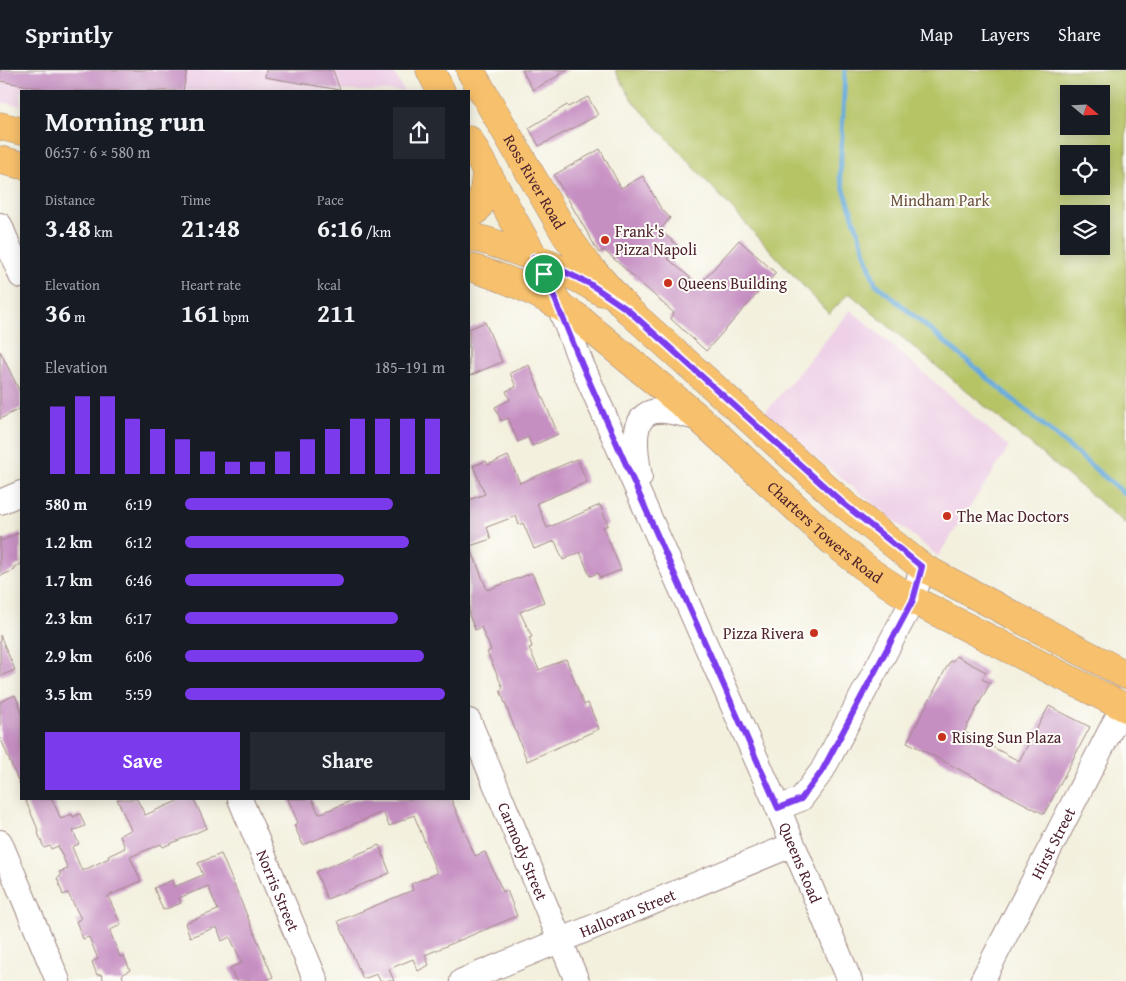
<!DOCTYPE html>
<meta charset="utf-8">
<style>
:root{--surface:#171b24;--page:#242831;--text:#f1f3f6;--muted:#9ea1a6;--line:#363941;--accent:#7c3aed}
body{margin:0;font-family:"Gentium Book Plus",serif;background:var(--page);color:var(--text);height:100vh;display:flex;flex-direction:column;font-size:19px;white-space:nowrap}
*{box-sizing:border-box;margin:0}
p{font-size:16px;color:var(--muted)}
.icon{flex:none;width:28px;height:28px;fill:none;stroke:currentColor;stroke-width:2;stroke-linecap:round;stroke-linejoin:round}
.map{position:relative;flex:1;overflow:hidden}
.panel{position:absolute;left:20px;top:20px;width:450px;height:710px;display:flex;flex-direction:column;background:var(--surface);border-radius:0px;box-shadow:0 2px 12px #0003}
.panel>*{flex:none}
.needle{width:32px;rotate:109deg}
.fabs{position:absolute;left:1060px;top:15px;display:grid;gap:10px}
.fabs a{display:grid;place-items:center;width:50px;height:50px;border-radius:0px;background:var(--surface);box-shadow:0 2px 12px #0003;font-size:25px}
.pin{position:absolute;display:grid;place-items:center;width:42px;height:42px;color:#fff;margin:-21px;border:2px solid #fff;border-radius:50%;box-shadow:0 1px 5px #0007}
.round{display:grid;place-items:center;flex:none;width:52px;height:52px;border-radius:0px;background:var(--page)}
.overview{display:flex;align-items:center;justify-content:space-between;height:85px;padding:0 25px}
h1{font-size:28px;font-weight:600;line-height:38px}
.metrics{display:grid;grid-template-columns:repeat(3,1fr);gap:8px;height:85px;padding:5px 25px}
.metrics div{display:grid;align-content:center}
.metrics b{font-size:25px;font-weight:600}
.metrics small{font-size:14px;font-weight:400}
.metrics p{font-size:14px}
.chart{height:140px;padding:10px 25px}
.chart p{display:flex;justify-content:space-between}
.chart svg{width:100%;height:90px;margin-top:5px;stroke:var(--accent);stroke-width:6}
.cta{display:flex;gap:10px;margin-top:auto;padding:10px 25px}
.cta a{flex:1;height:58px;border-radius:0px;background:var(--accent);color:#fff;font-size:20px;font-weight:600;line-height:58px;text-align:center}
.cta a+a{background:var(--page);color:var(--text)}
ul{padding:0 25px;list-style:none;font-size:16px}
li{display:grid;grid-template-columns:80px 60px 1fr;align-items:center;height:38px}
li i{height:12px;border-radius:6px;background:var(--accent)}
header{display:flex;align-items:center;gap:30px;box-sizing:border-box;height:70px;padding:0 25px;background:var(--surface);border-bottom:1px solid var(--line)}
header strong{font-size:24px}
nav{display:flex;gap:28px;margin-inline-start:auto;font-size:18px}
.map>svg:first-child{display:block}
.built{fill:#eed0e7}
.green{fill:#b6c466;stroke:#807248;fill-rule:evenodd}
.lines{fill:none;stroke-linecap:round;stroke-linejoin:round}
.stream{stroke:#63a9d9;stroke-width:5}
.building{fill:#c68fc2}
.minor-casing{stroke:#9e8884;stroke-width:26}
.major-casing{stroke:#9e8884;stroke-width:29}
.minor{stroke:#fff;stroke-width:24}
.major{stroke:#f7c06c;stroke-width:28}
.route-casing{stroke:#fff;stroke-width:10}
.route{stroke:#7c3aed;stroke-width:6}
.poi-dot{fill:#c8321e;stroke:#fdfcf7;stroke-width:2}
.labels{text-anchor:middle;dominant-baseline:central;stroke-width:4;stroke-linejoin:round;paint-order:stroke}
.street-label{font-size:16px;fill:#4a1f2b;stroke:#fdfcf7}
.park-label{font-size:16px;fill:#6a513d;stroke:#fdfcf7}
.poi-label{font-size:16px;fill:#4a1f2b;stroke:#fdfcf7;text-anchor:start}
</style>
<header>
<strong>Sprintly</strong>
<nav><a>Map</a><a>Layers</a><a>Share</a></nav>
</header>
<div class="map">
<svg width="1126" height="911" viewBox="0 0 1126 911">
<rect width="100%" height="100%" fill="#fdfcf7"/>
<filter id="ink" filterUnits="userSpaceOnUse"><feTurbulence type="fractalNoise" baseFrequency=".02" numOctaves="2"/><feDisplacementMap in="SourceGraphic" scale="10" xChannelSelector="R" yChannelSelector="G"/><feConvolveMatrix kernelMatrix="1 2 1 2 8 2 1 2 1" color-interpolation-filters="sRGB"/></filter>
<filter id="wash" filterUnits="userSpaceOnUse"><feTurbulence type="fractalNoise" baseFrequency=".0096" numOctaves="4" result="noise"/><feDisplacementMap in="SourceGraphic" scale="20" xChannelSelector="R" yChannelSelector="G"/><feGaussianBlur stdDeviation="1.12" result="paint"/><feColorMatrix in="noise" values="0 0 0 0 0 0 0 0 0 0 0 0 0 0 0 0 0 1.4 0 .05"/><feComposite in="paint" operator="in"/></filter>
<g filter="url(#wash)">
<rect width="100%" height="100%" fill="#f3f0de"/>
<path class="built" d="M 0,0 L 392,0 L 404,21 L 21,21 L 21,36 L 0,32 Z
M 851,240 L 1009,377 L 938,486 L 763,345 Z"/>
<path class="green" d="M 615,0 L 1126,0 L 1126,454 L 849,223 L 829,244 L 632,30 ZM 1069,24 L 1101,24 L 1101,56 L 1069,56 ZM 1069,84 L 1101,84 L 1101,116 L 1069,116 ZM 1069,144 L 1101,144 L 1101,176 L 1069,176 Z"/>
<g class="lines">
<path class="stream" d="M 845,0 L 840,107 L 875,213 L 1126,425"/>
</g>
<g id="blocks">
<path class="building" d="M 0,0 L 187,0 L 183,21 L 45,21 L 45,19 L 0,11 Z
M 266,0 L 333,0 L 340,20 L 265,7 Z
M 522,0 L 568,0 L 533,20 Z
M 588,27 L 598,45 L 539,76 L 529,58 L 567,35 L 568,37 Z
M 600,79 L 621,118 L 643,106 L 660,137 L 670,148 L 660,160 L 677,175 L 667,188 L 699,215 L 739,170 L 776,203 L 706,281 L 670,248 L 674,243 L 604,180 L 599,183 L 554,105 Z
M 485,252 L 502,292 L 469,306 L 469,259 Z
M 0,281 L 21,324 L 21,338 L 0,349 Z
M 529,295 L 558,364 L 532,376 L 528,367 L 518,372 L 508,348 L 501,351 L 495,337 L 510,330 L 506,321 L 516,317 L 510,303 Z
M 508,386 L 520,413 L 577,389 L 587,412 L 537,433 L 547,458 L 600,435 L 608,455 L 603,457 L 621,500 L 600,508 L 598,503 L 590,506 L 580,482 L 563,490 L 555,471 L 534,479 L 523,453 L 519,455 L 516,446 L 487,457 L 491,469 L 470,476 L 487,520 L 532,503 L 544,532 L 520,542 L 532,567 L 529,568 L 532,577 L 529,578 L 539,600 L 566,589 L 584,635 L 588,633 L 599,659 L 527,691 L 500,620 L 503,618 L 487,582 L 491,580 L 481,557 L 475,560 L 469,545 L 469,430 L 485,424 L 473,396 L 486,391 L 488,395 Z
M 21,462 L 21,494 L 14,497 L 15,500 L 0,506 L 0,467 L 1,471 Z
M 0,565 L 15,600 L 0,606 Z
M 956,586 L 986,602 L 982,609 L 990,613 L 964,662 L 1019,691 L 1049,636 L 1090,657 L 1044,744 L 907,672 L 950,591 L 952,592 Z
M 15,625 L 21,639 L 21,718 L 0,667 L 0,632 Z
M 25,729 L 52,729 L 61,749 L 72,744 L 73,747 L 80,744 L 85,756 L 73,761 L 79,774 L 72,777 L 82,801 L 109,788 L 108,786 L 125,778 L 120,765 L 131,760 L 117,729 L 137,729 L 145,745 L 182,729 L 194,729 L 207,758 L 163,777 L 161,774 L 130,787 L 141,811 L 108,826 L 121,855 L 110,860 L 110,862 L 120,887 L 124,886 L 130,900 L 122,905 L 124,911 L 104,911 L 101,904 L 97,905 L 92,892 L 98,889 L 89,867 L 83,869 L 76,851 L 81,849 L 68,823 L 63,825 L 57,808 L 61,806 L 59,802 L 68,799 L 58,776 L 51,779 L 50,776 L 44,778 L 38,763 L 39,762 Z
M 288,729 L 312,729 L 319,744 L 356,729 L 451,729 L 475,786 L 485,782 L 503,822 L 507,820 L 517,846 L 425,885 L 429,895 L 418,901 L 413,889 L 389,899 L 394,911 L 380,911 L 377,904 L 363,909 L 338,851 L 413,820 L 411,814 L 437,803 L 414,745 L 389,756 L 383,742 L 303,775 L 294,755 L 298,753 Z
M 379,775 L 390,803 L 327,829 L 316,802 Z
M 221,784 L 273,907 L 265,911 L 236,911 L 230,898 L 242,893 L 230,867 L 222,871 L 217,857 L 190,867 L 185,853 L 218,840 L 208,816 L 179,828 L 181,833 L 163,840 L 154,818 L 172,810 L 174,817 L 203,805 L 198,793 Z"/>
</g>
</g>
<g filter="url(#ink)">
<use href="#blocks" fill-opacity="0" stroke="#9e8884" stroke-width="1"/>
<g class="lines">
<g class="minor-casing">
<g id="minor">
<path d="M 0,155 L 21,206"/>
<path id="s1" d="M 558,234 L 582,295 L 778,738 L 850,911"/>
<path d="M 640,407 C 636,383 626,337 665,341 C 677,342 689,346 700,349"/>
<path d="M 0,432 L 21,423"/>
<path id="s2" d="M 469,651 L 577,911"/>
<path id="s3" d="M 240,729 L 316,911"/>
<path d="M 778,738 L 801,729 L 822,701 L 913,530 L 922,497"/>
<path d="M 0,772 L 58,911"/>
<path id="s4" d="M 462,911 L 792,775"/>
<path id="s5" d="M 982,911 L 1123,636"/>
</g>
</g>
<g class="major-casing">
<g id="major">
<path d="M 430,0 L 441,21"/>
<path id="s6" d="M 470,0 L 566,165 L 587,194 L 628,240 L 844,434 L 922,497 L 1126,605"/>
<path d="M 0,56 L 21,61"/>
<path d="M 469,70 L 544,205 L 558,234"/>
<path d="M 0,90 L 21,95"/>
<path d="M 469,146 C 485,137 484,118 486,102"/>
<path d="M 469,166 C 516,178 560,197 602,222"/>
<path id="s7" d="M 469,197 C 511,210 540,223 577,247 L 700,349 L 832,471 L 872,503 L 913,530 L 1126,638"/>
</g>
</g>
<use href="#minor" class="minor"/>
<use href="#major" class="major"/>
</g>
</g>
<g class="lines" filter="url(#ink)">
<g class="route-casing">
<path id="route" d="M 534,187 L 590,214 L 628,240 L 844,434 L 922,497 L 913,530 L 822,701 L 801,729 L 778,738 L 582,295 L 551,219 Z"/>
</g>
<use href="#route" class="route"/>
</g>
<g class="poi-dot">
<circle cx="605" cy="170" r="5"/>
<circle cx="668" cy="213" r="5"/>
<circle cx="947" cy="446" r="5"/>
<circle cx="814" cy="563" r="5"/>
<circle cx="942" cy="667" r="5"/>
</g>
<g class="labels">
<g class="street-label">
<text stroke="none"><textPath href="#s6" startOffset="129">Ross River Road</textPath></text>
<text stroke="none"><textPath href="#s7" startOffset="448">Charters Towers Road</textPath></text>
<text stroke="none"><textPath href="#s5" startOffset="155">Hirst Street</textPath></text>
<text stroke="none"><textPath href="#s2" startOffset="141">Carmody Street</textPath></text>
<text stroke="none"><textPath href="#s1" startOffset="609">Queens Road</textPath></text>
<text stroke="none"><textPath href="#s3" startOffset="99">Norris Street</textPath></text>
<text stroke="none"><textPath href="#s4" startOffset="179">Halloran Street</textPath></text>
</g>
<g class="park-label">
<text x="940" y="130">Mindham Park</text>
</g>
<g class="poi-label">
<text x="615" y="161">Frank's<tspan x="615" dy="18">Pizza Napoli</tspan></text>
<text x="678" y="213">Queens Building</text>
<text x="957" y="446">The Mac Doctors</text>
<text x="804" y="563" text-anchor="end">Pizza Rivera</text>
<text x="952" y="667">Rising Sun Plaza</text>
</g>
</g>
</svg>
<div class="fabs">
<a><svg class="needle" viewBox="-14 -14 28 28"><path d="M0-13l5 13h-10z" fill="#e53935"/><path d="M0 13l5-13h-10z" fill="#9ea1a6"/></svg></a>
<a><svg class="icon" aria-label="locate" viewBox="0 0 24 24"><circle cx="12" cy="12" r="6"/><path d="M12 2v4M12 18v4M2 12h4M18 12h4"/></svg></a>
<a><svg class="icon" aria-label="layers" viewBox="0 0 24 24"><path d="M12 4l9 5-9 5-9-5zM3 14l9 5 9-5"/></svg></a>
</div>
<div class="pin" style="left:544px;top:204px;background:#1e9e55"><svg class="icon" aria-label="arrive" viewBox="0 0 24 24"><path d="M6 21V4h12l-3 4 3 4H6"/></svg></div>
<section class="panel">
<div class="overview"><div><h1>Morning run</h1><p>06:57 · 6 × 580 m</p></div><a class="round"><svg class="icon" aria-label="share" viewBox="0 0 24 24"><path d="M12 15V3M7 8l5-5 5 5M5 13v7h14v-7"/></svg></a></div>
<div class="metrics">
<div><p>Distance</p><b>3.48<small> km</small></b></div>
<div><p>Time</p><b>21:48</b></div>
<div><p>Pace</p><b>6:16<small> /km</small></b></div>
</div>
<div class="metrics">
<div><p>Elevation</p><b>36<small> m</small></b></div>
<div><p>Heart rate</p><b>161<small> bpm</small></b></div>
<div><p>kcal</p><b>211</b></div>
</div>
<div class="chart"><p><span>Elevation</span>185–191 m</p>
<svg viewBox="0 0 160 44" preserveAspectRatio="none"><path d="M5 44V11M15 44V6M25 44V6M35 44V17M45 44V22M55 44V27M65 44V33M75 44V38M85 44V38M95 44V33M105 44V27M115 44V22M125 44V17M135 44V17M145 44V17M155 44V17"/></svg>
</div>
<ul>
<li><b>580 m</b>6:19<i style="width:80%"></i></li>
<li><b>1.2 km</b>6:12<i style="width:86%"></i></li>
<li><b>1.7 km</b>6:46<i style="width:61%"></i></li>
<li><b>2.3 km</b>6:17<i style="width:82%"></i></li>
<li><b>2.9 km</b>6:06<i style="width:92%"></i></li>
<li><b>3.5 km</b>5:59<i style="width:100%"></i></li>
</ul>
<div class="cta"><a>Save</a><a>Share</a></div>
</section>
</div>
